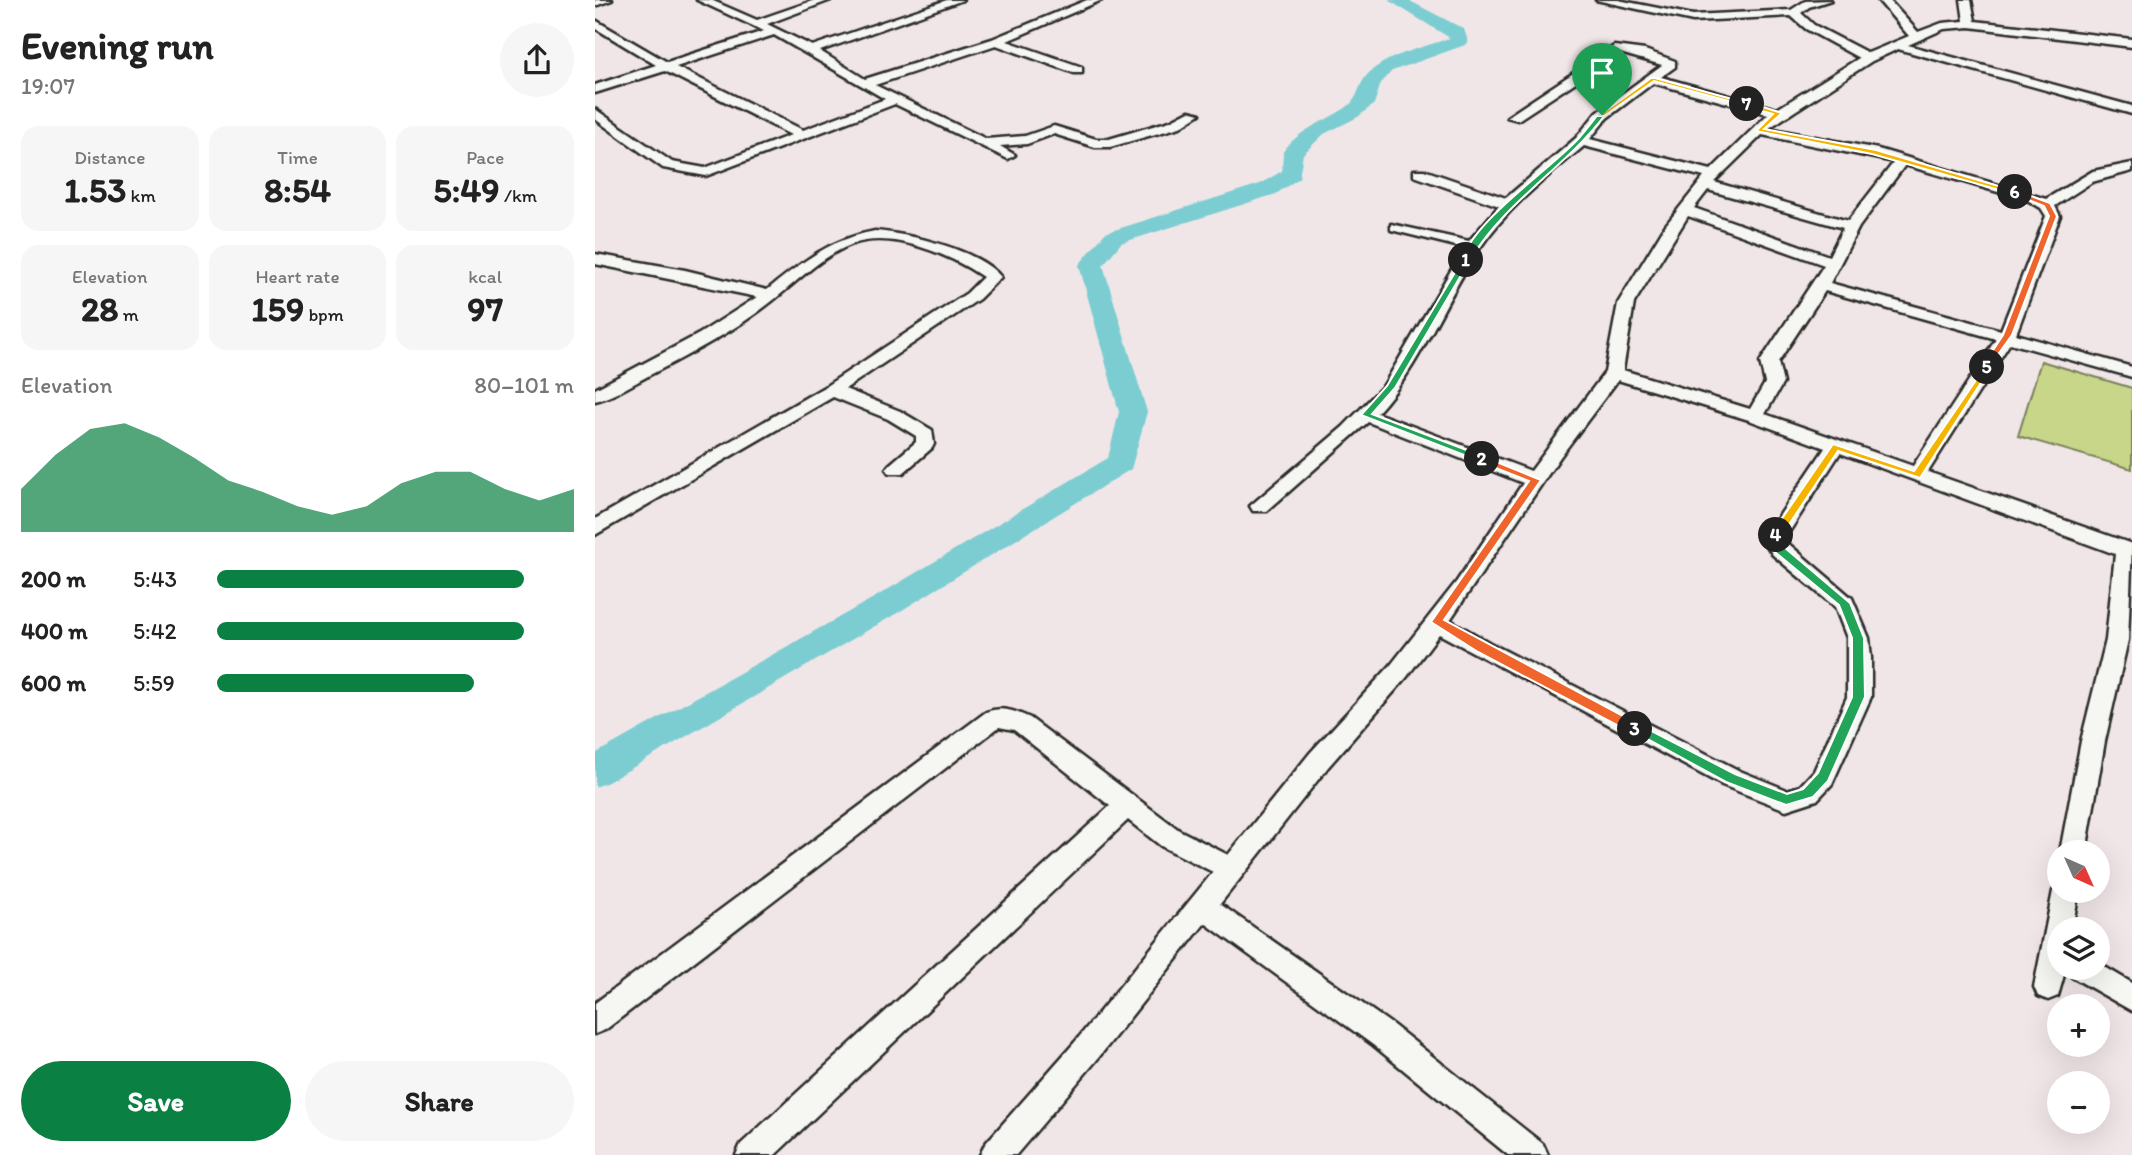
<!DOCTYPE html>
<meta charset="utf-8">
<style>
:root{--surface:#fff;--page:#f6f6f6;--text:#222;--muted:#767676;--accent:#0b8043}
body{margin:0;font-family:Itim,sans-serif;background:var(--page);color:var(--text);height:100vh;display:flex;flex-direction:column;font-size:26px;white-space:nowrap}
*{box-sizing:border-box;margin:0}
p{font-size:23px;color:var(--muted)}
.icon{flex:none;width:38px;height:38px;fill:none;stroke:currentColor;stroke-width:2;stroke-linecap:round;stroke-linejoin:round}
.map{position:relative;flex:1;overflow:hidden}
.sheet{display:flex;flex-direction:column;background:var(--surface);width:595px}
.sheet>*{flex:none}
.needle{width:46px;rotate:135deg}
.controls{position:absolute;left:1452px;top:840px;display:grid;gap:14px}
.controls a{display:grid;place-items:center;width:63px;height:63px;border-radius:50%;background:var(--surface);box-shadow:0 7px 28px #0002;font-size:35px}
.pin{position:absolute;display:grid;place-items:center;width:60px;height:60px;color:#fff;margin:-72px -30px;border-radius:50% 50% 50% 0;rotate:-45deg;box-shadow:0 0 7px #0007}
.pin .icon{rotate:45deg}
.km{position:absolute;width:35px;height:35px;margin:-18px;border-radius:50%;background:#222;color:#fff;font-size:19px;line-height:35px;text-align:center}
.round{display:grid;place-items:center;flex:none;width:74px;height:74px;border-radius:37px;background:var(--page)}
.overview{display:flex;align-items:center;justify-content:space-between;height:119px;padding:0 21px}
h1{font-size:38px;font-weight:700;line-height:52px}
.figures{display:grid;grid-template-columns:repeat(3,1fr);gap:10px;height:119px;padding:7px 21px}
.figures div{display:grid;align-content:center;border-radius:18px;background:var(--page);text-align:center}
.figures b{font-size:35px;font-weight:700}
.figures small{font-size:19px;font-weight:400}
.figures p{font-size:19px}
.chart{height:196px;padding:14px 21px}
.chart p{display:flex;justify-content:space-between}
.chart svg{width:100%;height:126px;margin-top:7px;fill:var(--accent);opacity:.7}
.cta{display:flex;gap:14px;margin-top:auto;padding:14px 21px}
.cta a{flex:1;height:80px;border-radius:42px;background:var(--accent);color:#fff;font-size:28px;font-weight:700;line-height:80px;text-align:center}
.cta a+a{background:var(--page);color:var(--text)}
ul{padding:0 21px;list-style:none;font-size:23px}
li{display:grid;grid-template-columns:112px 84px 1fr;align-items:center;height:52px}
li i{height:18px;border-radius:9px;background:var(--accent)}
main{display:flex;flex:1;min-height:0}
.map>svg:first-child{display:block}
.green{fill:#c7d689;stroke:#79805a;stroke-width:2}
.lines{fill:none;stroke-linecap:round;stroke-linejoin:round}
.river{fill:#7bcdd2;fill-rule:evenodd}
.minor-casing{stroke:#2b2b2b;stroke-width:5}
.minor{fill:#f6f6f2;fill-rule:evenodd}
.split-1{fill:#22a559;stroke:#fff;stroke-width:2}
.split-2{fill:#22a559;stroke:#fff;stroke-width:2}
.split-3{fill:#f0652b;stroke:#fff;stroke-width:2}
.split-4{fill:#22a559;stroke:#fff;stroke-width:2}
.split-5{fill:#f5b400;stroke:#fff;stroke-width:2}
.split-6{fill:#f0652b;stroke:#fff;stroke-width:2}
.split-7{fill:#f5b400;stroke:#fff;stroke-width:2}
.split-8{fill:#f5b400;stroke:#fff;stroke-width:2}
</style>
<main>
<section class="sheet">
<div class="overview"><div><h1>Evening run</h1><p>19:07</p></div><a class="round"><svg class="icon" aria-label="share" viewBox="0 0 24 24"><path d="M12 15V3M7 8l5-5 5 5M5 13v7h14v-7"/></svg></a></div>
<div class="figures">
<div><p>Distance</p><b>1.53<small> km</small></b></div>
<div><p>Time</p><b>8:54</b></div>
<div><p>Pace</p><b>5:49<small> /km</small></b></div>
</div>
<div class="figures">
<div><p>Elevation</p><b>28<small> m</small></b></div>
<div><p>Heart rate</p><b>159<small> bpm</small></b></div>
<div><p>kcal</p><b>97</b></div>
</div>
<div class="chart"><p><span>Elevation</span>80–101 m</p>
<svg viewBox="0 0 160 44" preserveAspectRatio="none"><path d="M0 44V29L10 17L20 8L30 6L40 11L50 18L60 26L70 30L80 35L90 38L100 35L110 27L120 23L130 23L140 29L150 33L160 29V44z"/></svg>
</div>
<ul>
<li><b>200 m</b>5:43<i style="width:86%"></i></li>
<li><b>400 m</b>5:42<i style="width:86%"></i></li>
<li><b>600 m</b>5:59<i style="width:72%"></i></li>
</ul>
<div class="cta"><a>Save</a><a>Share</a></div>
</section>
<div class="map">
<svg width="1537" height="1155" viewBox="0 0 1537 1155">
<rect width="100%" height="100%" fill="#f1e6e7"/>
<filter id="ink" filterUnits="userSpaceOnUse"><feTurbulence type="fractalNoise" baseFrequency=".0143" numOctaves="2"/><feDisplacementMap in="SourceGraphic" scale="14" xChannelSelector="R" yChannelSelector="G"/><feConvolveMatrix kernelMatrix="1 2 1 2 8 2 1 2 1" color-interpolation-filters="sRGB"/></filter>
<g filter="url(#ink)">
<path class="green" d="M 1446,361 L 1537,388 L 1537,469 L 1423,436 Z"/>
<g class="lines">
<path class="river" d="M 793,0 L 813,0 L 869,29 L 873,41 L 870,45 L 797,71 L 786,83 L 779,104 L 763,117 L 729,134 L 708,154 L 704,178 L 681,194 L 526,243 L 508,265 L 552,412 L 536,469 L 304,612 L 13,782 L 0,787 L 0,754 L 282,596 L 513,458 L 524,412 L 484,265 L 510,233 L 665,184 L 687,171 L 688,152 C 703,130 727,123 749,109 C 764,100 762,87 772,75 C 792,54 828,48 855,38 Z"/>
<g class="minor-casing">
<path id="minor" d="M 0,0 L 17,0 L 0,6 Z
M 102,0 L 116,0 L 162,20 L 220,0 L 236,0 L 172,24 L 217,46 L 352,0 L 368,0 L 225,51 L 270,79 L 397,39 L 492,0 L 507,0 L 412,41 L 487,67 L 487,73 L 479,73 L 401,45 L 280,85 L 391,139 L 430,136 L 459,126 L 501,139 L 514,139 L 575,121 L 594,111 L 605,114 L 585,127 L 515,147 L 500,147 L 459,134 L 432,144 L 405,146 L 420,155 L 413,159 L 300,104 L 111,176 L 68,168 L 0,119 L 0,109 L 77,162 L 110,168 L 196,135 L 70,71 L 0,93 L 0,85 L 61,65 L 0,28 L 0,20 L 72,62 L 169,31 ZM 179,35 L 290,99 L 208,130 L 81,67 Z
M 1001,0 L 1023,0 L 1098,15 L 1196,10 L 1210,1 L 1236,0 L 1214,7 L 1206,13 L 1219,25 L 1273,53 L 1314,36 L 1283,0 L 1294,0 L 1323,32 L 1347,23 L 1369,21 L 1366,0 L 1376,0 L 1380,21 L 1537,39 L 1537,47 L 1375,27 L 1349,29 L 1313,45 L 1537,106 L 1537,114 L 1303,49 L 1277,61 L 1174,128 L 1283,149 L 1451,199 L 1498,171 L 1537,163 L 1537,171 L 1497,182 L 1460,206 L 1465,216 L 1421,334 L 1537,367 L 1537,377 L 1415,343 L 1333,472 L 1537,544 L 1533,640 L 1510,741 L 1491,852 L 1465,852 L 1486,741 L 1511,640 L 1520,554 L 1245,453 L 1189,540 L 1257,598 L 1274,638 L 1276,658 L 1276,697 L 1237,784 L 1222,800 L 1191,810 L 1127,785 L 844,634 L 811,678 L 733,767 L 625,904 L 798,1025 L 948,1144 L 953,1155 L 913,1155 L 778,1045 L 610,923 L 500,1062 L 421,1155 L 385,1155 L 390,1144 L 480,1042 L 618,872 L 566,846 L 533,820 L 180,1155 L 141,1155 L 146,1144 L 515,806 L 419,730 L 404,727 L 10,1030 L 0,1034 L 0,1003 L 391,712 C 407,706 420,711 435,718 L 584,830 L 633,855 L 715,753 L 795,666 L 862,581 L 928,483 L 773,422 L 672,511 L 658,511 L 655,506 L 748,427 L 789,385 L 869,248 L 796,230 L 796,224 L 874,241 L 904,206 L 819,176 L 819,170 L 829,170 L 911,198 L 981,138 L 1002,112 L 1067,65 L 1025,53 L 923,120 L 912,117 L 1019,46 L 1050,50 L 1080,61 L 1080,67 L 1066,77 L 1182,109 L 1264,58 L 1211,29 L 1196,16 L 1098,21 ZM 1058,83 L 1173,114 L 1116,170 L 995,139 L 1012,118 ZM 1167,135 L 1299,162 L 1253,221 L 1119,182 ZM 989,146 L 1109,177 L 1070,226 L 1023,303 L 1010,372 L 936,471 L 782,413 C 827,365 848,301 885,248 C 912,208 952,177 989,146 ZM 1310,165 L 1434,201 L 1446,208 L 1451,216 L 1406,330 L 1235,283 L 1264,227 ZM 1113,190 L 1248,228 L 1234,256 L 1099,208 ZM 1093,216 L 1229,265 L 1165,362 L 1170,383 L 1155,409 L 1028,370 L 1039,303 ZM 1230,291 L 1401,339 L 1318,466 L 1170,414 L 1188,383 L 1183,362 ZM 1023,380 L 1154,420 L 1230,448 L 1168,540 L 1178,555 L 1240,607 L 1252,638 L 1252,697 L 1219,771 L 1205,786 L 1192,790 L 1145,771 L 895,643 L 855,620 L 965,457 Z
M 280,231 C 314,234 383,249 406,277 L 384,299 L 250,389 L 305,411 L 337,430 L 339,444 L 337,448 L 308,473 L 294,473 L 291,469 L 294,465 L 321,442 L 321,436 L 293,419 L 238,397 L 0,535 L 0,519 L 231,386 L 372,293 L 388,277 C 356,255 298,230 258,244 C 226,256 202,282 176,302 C 138,332 95,354 53,376 C 36,385 18,397 0,401 L 0,389 L 104,334 L 162,297 L 0,264 L 0,254 L 90,270 L 172,290 C 207,262 235,239 280,231 Z
M 1465,882 L 1465,891 L 1484,891 L 1477,929 L 1465,929 L 1465,968 L 1471,968 L 1463,996 L 1453,1000 L 1443,996 L 1439,987 L 1458,891 Z
M 1503,963 L 1537,983 L 1537,1011 L 1477,977 L 1473,968 L 1503,968 Z"/>
</g>
<use href="#minor" class="minor"/>
</g>
</g>
<path class="split-1" d="M 1004,113 L 1010,115 C 969,169 908,203 874,262 L 868,262 C 870,227 959,166 984,138 C 991,130 998,121 1004,113 Z"/>
<path class="split-2" d="M 868,259 L 875,260 L 800,388 L 777,414 L 890,457 L 892,459 L 887,462 L 766,415 L 792,386 Z"/>
<path class="split-3" d="M 887,456 L 946,480 L 849,620 L 1045,725 L 1045,732 L 1035,732 L 883,652 L 836,622 L 934,481 L 883,461 L 882,459 Z"/>
<path class="split-4" d="M 1177,533 L 1185,533 L 1184,540 L 1189,547 L 1255,603 L 1269,638 L 1270,697 L 1233,781 L 1218,797 L 1191,805 L 1131,782 L 1034,729 L 1040,724 L 1045,725 L 1140,774 L 1192,794 L 1208,789 L 1223,773 L 1257,697 L 1257,638 L 1244,605 L 1181,553 L 1172,540 Z"/>
<path class="split-5" d="M 1392,364 L 1396,367 L 1325,478 L 1243,451 L 1185,538 L 1177,538 L 1177,533 L 1238,444 L 1319,471 Z"/>
<path class="split-6" d="M 1420,190 L 1455,203 L 1462,216 L 1417,335 L 1392,370 L 1387,367 L 1408,335 L 1454,216 L 1449,206 L 1418,194 Z"/>
<path class="split-7" d="M 1152,102 L 1187,113 L 1169,129 L 1281,150 L 1424,192 L 1418,194 L 1277,154 L 1161,131 L 1178,114 L 1149,106 Z"/>
<path class="split-8" d="M 1056,78 L 1060,78 L 1155,104 L 1152,106 L 1059,81 L 1009,116 L 1004,116 Z"/>
</svg>
<div class="controls">
<a><svg class="needle" viewBox="-14 -14 28 28"><path d="M0-13l5 13h-10z" fill="#e53935"/><path d="M0 13l5-13h-10z" fill="#767676"/></svg></a>
<a><svg class="icon" aria-label="layers" viewBox="0 0 24 24"><path d="M12 4l9 5-9 5-9-5zM3 14l9 5 9-5"/></svg></a>
<a>+</a>
<a>−</a>
</div>
<div class="pin" style="left:1007px;top:115px;background:#1e9e55"><svg class="icon" aria-label="arrive" viewBox="0 0 24 24"><path d="M6 21V4h12l-3 4 3 4H6"/></svg></div>
<b class="km" style="left:871px;top:260px">1</b>
<b class="km" style="left:887px;top:459px">2</b>
<b class="km" style="left:1040px;top:729px">3</b>
<b class="km" style="left:1181px;top:535px">4</b>
<b class="km" style="left:1392px;top:367px">5</b>
<b class="km" style="left:1420px;top:192px">6</b>
<b class="km" style="left:1152px;top:104px">7</b>
</div>
</main>
